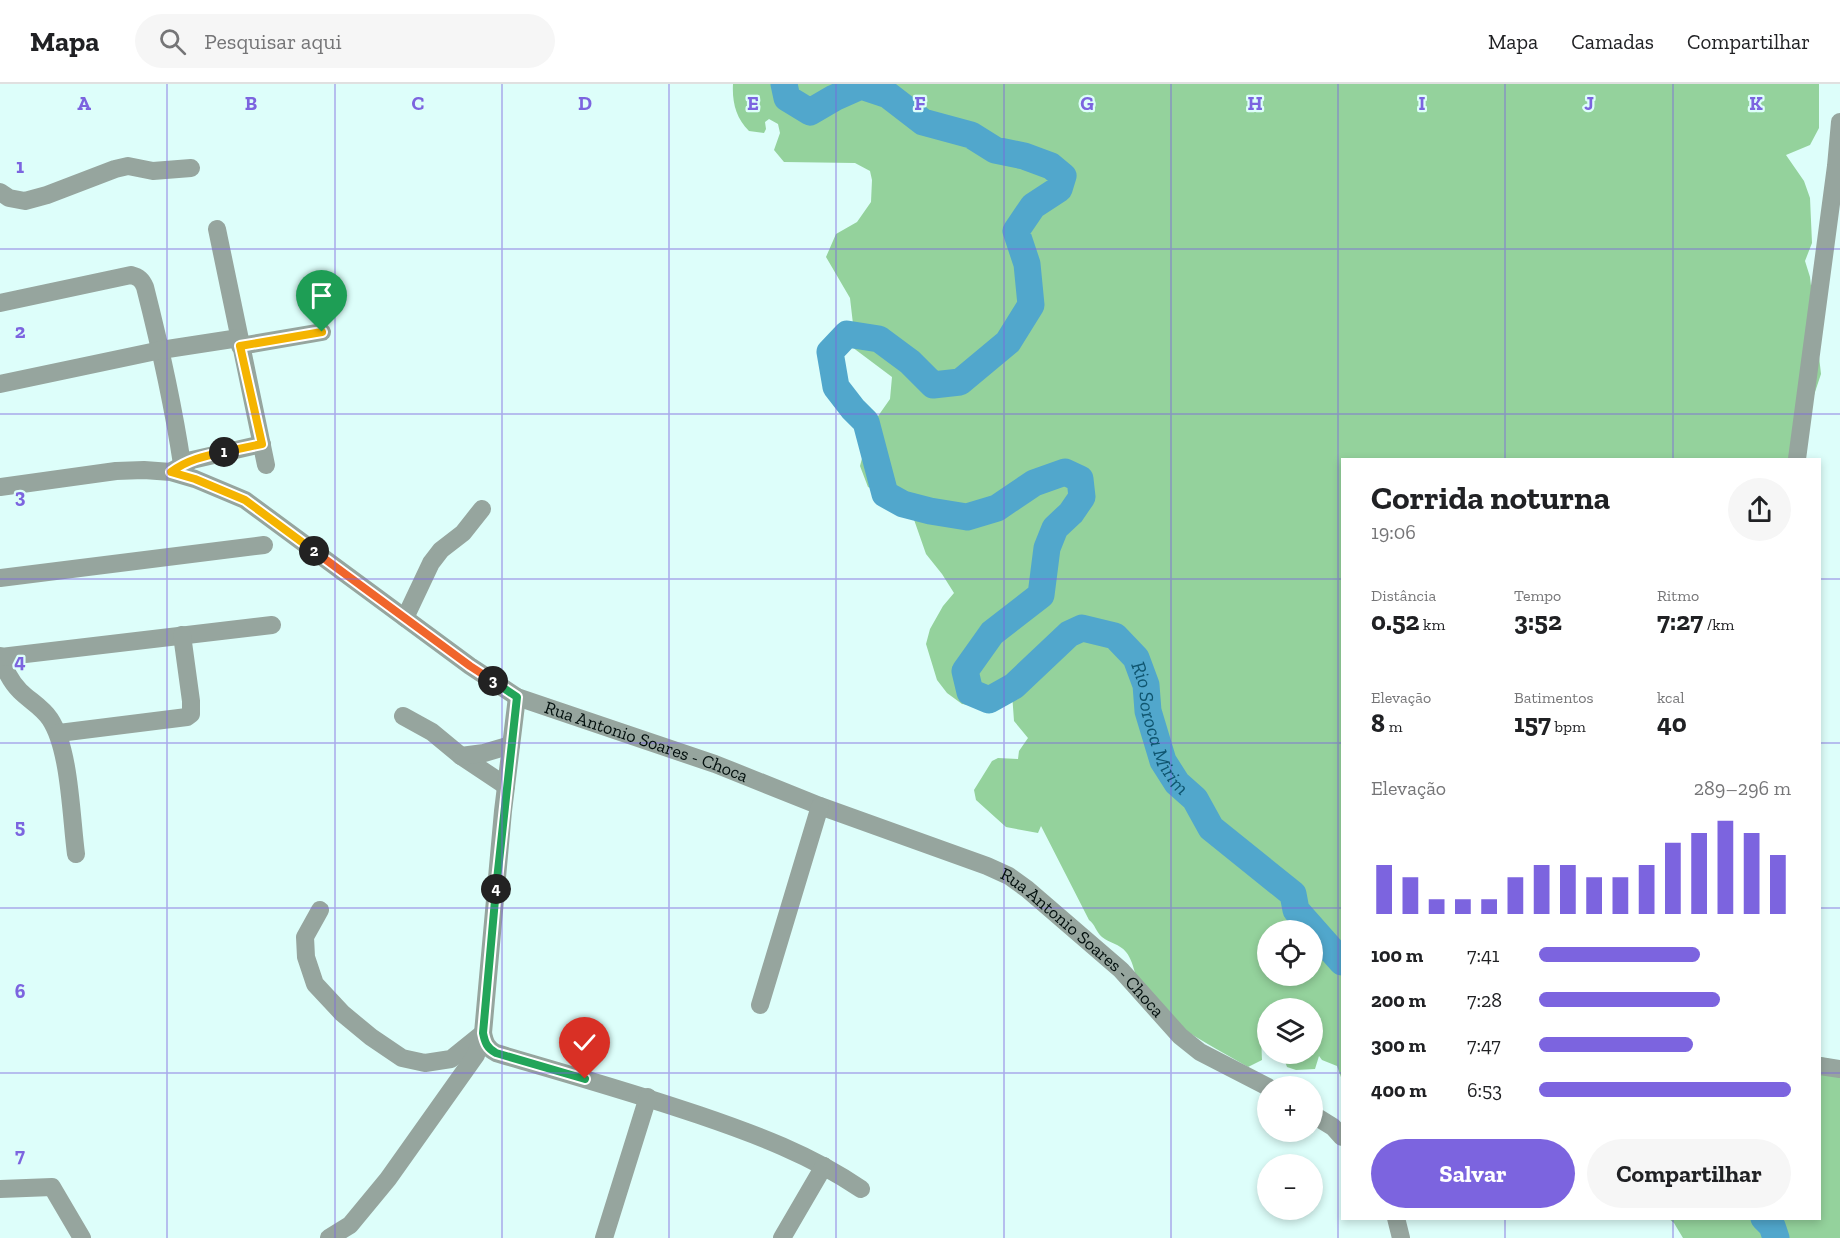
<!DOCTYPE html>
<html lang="pt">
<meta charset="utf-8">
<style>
:root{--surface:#fff;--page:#f6f6f6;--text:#202124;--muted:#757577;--line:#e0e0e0;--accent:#7c64df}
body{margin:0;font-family:"Zilla Slab",serif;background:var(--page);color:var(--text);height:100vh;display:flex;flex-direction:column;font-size:22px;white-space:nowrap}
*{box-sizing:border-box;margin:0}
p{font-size:20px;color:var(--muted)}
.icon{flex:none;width:33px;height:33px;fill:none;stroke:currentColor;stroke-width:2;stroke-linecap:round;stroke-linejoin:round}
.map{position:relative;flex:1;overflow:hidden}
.side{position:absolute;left:1341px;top:374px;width:480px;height:762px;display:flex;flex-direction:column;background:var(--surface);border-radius:0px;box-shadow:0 3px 9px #0003}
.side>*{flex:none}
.controls{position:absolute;left:1257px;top:836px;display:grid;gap:12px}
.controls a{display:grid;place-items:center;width:66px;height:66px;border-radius:50%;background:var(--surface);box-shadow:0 3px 9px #0003;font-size:30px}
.pin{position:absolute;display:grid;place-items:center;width:51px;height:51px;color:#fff;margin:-62px -26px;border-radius:50% 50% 50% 0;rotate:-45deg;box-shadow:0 0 6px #0007}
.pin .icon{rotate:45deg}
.km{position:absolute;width:30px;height:30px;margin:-15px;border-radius:50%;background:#222;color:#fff;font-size:16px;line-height:30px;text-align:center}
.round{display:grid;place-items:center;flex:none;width:63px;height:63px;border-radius:32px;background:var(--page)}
.head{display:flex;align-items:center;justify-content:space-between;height:102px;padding:0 30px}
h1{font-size:33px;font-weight:700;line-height:45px}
.metrics{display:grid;grid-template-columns:repeat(3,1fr);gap:9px;height:102px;padding:6px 30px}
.metrics div{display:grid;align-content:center}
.metrics b{font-size:26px;font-weight:700}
.metrics small{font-size:16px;font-weight:400}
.metrics p{font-size:16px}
.chart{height:168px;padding:12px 30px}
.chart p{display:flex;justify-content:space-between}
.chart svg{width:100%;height:108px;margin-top:6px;stroke:var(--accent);stroke-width:6}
.primary-button{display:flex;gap:12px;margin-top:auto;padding:12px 30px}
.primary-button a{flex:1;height:69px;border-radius:36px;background:var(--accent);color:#fff;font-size:24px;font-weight:700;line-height:69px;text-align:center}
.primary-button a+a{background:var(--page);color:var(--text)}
ul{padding:0 30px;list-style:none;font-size:20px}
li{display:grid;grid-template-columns:96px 72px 1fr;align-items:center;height:45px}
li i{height:15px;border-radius:8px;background:var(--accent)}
header{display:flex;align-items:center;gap:36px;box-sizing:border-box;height:84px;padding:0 30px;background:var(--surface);border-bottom:2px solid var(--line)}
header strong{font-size:28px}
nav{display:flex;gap:33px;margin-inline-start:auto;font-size:21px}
.search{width:420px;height:54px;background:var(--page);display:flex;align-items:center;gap:15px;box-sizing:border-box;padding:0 21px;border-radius:33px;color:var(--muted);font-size:22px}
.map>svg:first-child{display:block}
.forest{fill:#94d29c;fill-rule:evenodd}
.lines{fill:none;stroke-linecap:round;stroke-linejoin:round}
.river{stroke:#51a7cc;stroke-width:27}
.minor{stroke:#96a59e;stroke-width:18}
.split-1-casing{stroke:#fff;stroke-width:12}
.split-2-casing{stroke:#fff;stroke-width:12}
.split-3-casing{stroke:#fff;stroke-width:12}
.split-4-casing{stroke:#fff;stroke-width:12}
.split-5-casing{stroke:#fff;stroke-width:12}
.split-1{stroke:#f5b400;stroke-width:8}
.split-2{stroke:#f5b400;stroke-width:8}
.split-3{stroke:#f0652b;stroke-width:8}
.split-4{stroke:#22a559;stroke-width:8}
.split-5{stroke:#22a559;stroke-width:8}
.grid{fill:none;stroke:#7c64df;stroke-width:1.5;stroke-opacity:0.55}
.labels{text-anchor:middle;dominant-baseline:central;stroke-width:4.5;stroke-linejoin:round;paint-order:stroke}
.street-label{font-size:18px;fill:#020f0d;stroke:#ddfefa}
.water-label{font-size:20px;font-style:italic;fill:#0f556f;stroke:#ddfefa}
.grid-label{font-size:20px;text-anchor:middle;font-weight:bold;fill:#7c64df;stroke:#ddfefa;stroke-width:4.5;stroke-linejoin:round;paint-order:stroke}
</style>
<header>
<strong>Mapa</strong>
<div class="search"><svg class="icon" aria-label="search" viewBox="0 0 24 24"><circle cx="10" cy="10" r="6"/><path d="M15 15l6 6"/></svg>Pesquisar aqui</div>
<nav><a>Mapa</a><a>Camadas</a><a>Compartilhar</a></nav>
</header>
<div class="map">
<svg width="1840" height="1154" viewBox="0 0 1840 1154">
<rect width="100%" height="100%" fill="#ddfefa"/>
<path class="forest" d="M 733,0 L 1819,0 L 1819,44 L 1810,61 L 1786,71 L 1804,97 L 1810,114 L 1812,159 L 1805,177 L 1810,193 L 1821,290 L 1807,332 L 1796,375 L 1342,375 L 1342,996 L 1337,982 L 1322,976 L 1319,972 L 1315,985 L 1296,986 L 1287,983 L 1282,969 L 1312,969 L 1312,924 L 1268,924 L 1267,950 L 1261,952 L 1262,976 L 1248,983 C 1213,962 1173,944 1146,914 C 1135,902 1136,880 1126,868 C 1120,860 1109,859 1102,853 C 1096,848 1095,840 1089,836 L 1041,742 L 1038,749 L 1006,743 L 976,716 L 974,706 L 992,677 L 998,674 L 1018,675 L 1019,667 L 1028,654 L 1014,637 L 1012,609 L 1007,608 L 985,623 L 962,620 L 947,609 L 937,596 L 926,560 L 930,545 L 943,522 L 954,509 L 942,490 L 926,470 L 911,427 L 891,413 L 868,403 L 860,382 L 866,359 L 876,335 L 890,315 L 892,293 L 852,263 L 853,240 L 850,214 L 826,173 L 836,150 L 857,138 L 871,118 L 872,96 L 870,87 L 855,79 L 784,78 L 774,66 L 780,49 L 778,40 L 769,35 L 765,38 L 766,45 L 764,49 L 749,47 C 736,34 732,18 733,0 ZM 1268,846 L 1312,846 L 1312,891 L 1268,891 Z
M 1820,973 L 1840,977 L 1840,1154 L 1683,1154 L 1674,1139 L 1668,1134 L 1820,1134 Z"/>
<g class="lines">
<g class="river">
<path id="s1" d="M 784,0 L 787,14 L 810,28 L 834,14 L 861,2 L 888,11 L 923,38 L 971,51 L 995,66 L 1024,72 L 1051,82 L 1063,92 L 1059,105 L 1033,122 L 1016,147 L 1027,180 L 1031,221 L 1008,258 L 960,298 L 933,301 L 910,278 L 879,255 L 847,250 L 830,268 L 836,303 L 853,325 L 866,338 L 885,410 L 903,420 L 930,427 L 967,433 L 997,424 L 1034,399 L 1065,388 L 1080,395 L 1082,413 L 1071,429 L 1055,444 L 1047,464 L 1041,511 L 992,549 L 965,587 L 970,608 L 989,616 L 1014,602 L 1069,550 L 1082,544 L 1115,552 L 1136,574 L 1146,601 L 1148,627 L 1163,677 L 1177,699 L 1195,715 L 1211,744 L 1293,810 L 1296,826 L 1342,878"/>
<path d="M 1764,1134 L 1772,1142 L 1776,1154"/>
</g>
<g class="minor">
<path d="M 0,108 L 9,114 L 25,117 L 47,111 L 115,85 L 128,82 L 153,87 L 191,84"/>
<path d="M 217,145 L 266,381"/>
<path d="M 0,219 L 131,191 C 139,193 142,196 145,203 C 160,262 173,320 182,380"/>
<path d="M 240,262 L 322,248"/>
<path d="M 0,300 L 161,266 L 239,254"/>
<path d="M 1797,375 L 1836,82 L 1840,38"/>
<path d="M 172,387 L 192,376 L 262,360"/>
<path id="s2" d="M 0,403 L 116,387 L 144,386 L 171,388 L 195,395 L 245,416 L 470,582 L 517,613 L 715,680 L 820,722 L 987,782 L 1009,792 L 1027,805 L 1121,886 L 1180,952 L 1200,968 L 1268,1003"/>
<path d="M 0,494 L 264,461"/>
<path d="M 405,534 L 431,479 L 441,466 L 463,449 L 482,425"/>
<path d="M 0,572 C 5,585 10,597 20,607 C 30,617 42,623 50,635 C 70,665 71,733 76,770"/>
<path d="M 0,573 L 272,541"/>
<path d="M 403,632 L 432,648 L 461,672 L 506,702"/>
<path d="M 59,649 L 187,633 L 191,630 L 191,617 L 182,551"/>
<path d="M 461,672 L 484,669 L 511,661"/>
<path d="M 320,826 L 305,853 L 306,873 L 315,900 L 342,929 L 371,953 L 402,974 L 425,979 L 451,975 L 482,950"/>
<path d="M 760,921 L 820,722"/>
<path d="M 483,949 C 485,959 487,964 496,969 C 564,989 632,1008 699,1031 C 755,1050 811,1071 861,1105"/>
<path d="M 1820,982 L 1840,985"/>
<path d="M 1312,1030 L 1333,1043 L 1342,1053"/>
<path d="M 0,1105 L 52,1103 L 82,1154"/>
<path d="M 1396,1134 L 1401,1154"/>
<path d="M 329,1154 L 350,1141 L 388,1095 L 476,971 L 483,949 L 503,727 L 517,613"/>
<path d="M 604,1154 L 648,1013"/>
<path d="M 782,1154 L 824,1082"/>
</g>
</g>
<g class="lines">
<g class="split-1-casing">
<path id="split-1" d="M 224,368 L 262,360 L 240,262 L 322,248"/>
</g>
<g class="split-2-casing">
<path id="split-2" d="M 224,368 C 204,372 187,376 171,388 L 195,395 L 245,416 L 314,467"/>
</g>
<g class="split-3-casing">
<path id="split-3" d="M 314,467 L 470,582 L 493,597"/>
</g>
<g class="split-4-casing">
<path id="split-4" d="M 493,597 L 517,613 L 496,805"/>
</g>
<g class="split-5-casing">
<path id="split-5" d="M 496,805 L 483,949 C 485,959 487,964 496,969 L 585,995"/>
</g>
<use href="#split-1" class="split-1"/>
<use href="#split-2" class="split-2"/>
<use href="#split-3" class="split-3"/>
<use href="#split-4" class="split-4"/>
<use href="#split-5" class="split-5"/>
</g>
<path class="grid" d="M 167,0 L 167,1154M 335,0 L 335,1154M 502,0 L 502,1154M 669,0 L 669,1154M 836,0 L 836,1154M 1004,0 L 1004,1154M 1171,0 L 1171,1154M 1338,0 L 1338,1154M 1505,0 L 1505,375M 1673,0 L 1673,375M 0,165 L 1840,165M 0,330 L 1840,330M 0,495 L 1342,495M 1820,495 L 1840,495M 0,659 L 1342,659M 1820,659 L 1840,659M 0,824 L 1342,824M 1820,824 L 1840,824M 0,989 L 1342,989M 1820,989 L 1840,989M 1505,1134 L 1505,1154M 1673,1134 L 1673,1154"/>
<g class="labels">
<g class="street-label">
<text stroke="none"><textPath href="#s2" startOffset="724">Rua Antonio Soares - Choca</textPath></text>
<text stroke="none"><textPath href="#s2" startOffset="1210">Rua Antonio Soares - Choca</textPath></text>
</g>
<g class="water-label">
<text stroke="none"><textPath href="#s1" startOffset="1640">Rio Soroca Mirim</textPath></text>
</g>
</g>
<g class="grid-label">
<text x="84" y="26">A</text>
<text x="251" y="26">B</text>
<text x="418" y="26">C</text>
<text x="585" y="26">D</text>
<text x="753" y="26">E</text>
<text x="920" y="26">F</text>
<text x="1087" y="26">G</text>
<text x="1255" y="26">H</text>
<text x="1422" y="26">I</text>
<text x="1589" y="26">J</text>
<text x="1756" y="26">K</text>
<text x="20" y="89">1</text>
<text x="20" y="254">2</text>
<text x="20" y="419">3</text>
<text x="20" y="584">4</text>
<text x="20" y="749">5</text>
<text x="20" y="914">6</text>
<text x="20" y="1078">7</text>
</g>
</svg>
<div class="controls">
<a><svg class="icon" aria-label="locate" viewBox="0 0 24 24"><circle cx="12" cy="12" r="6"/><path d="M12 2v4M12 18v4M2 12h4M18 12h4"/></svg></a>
<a><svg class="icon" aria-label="layers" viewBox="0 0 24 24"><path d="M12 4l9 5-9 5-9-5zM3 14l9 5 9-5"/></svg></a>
<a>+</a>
<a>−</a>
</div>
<div class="pin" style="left:322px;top:248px;background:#1e9e55"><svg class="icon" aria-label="arrive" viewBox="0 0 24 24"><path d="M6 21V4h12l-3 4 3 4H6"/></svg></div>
<div class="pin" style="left:585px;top:995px;background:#d93025"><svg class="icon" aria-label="check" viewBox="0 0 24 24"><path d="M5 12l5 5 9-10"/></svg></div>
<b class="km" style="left:224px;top:368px">1</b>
<b class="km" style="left:314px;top:467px">2</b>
<b class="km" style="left:493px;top:597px">3</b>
<b class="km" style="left:496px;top:805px">4</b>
<section class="side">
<div class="head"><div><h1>Corrida noturna</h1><p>19:06</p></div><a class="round"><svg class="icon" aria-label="share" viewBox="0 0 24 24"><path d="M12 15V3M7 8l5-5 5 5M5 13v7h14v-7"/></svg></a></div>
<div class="metrics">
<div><p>Distância</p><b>0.52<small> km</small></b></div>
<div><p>Tempo</p><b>3:52</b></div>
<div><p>Ritmo</p><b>7:27<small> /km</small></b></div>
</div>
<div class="metrics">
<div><p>Elevação</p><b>8<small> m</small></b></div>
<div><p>Batimentos</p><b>157<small> bpm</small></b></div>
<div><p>kcal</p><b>40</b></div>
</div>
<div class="chart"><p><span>Elevação</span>289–296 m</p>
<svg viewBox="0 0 160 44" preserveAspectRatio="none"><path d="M5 44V24M15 44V29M25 44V38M35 44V38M45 44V38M55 44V29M65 44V24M75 44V24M85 44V29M95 44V29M105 44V24M115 44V15M125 44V11M135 44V6M145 44V11M155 44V20"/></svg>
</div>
<ul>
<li><b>100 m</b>7:41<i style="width:64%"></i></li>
<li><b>200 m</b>7:28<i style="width:72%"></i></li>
<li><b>300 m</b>7:47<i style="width:61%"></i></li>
<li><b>400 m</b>6:53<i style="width:100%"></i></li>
</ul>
<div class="primary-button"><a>Salvar</a><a>Compartilhar</a></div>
</section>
</div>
